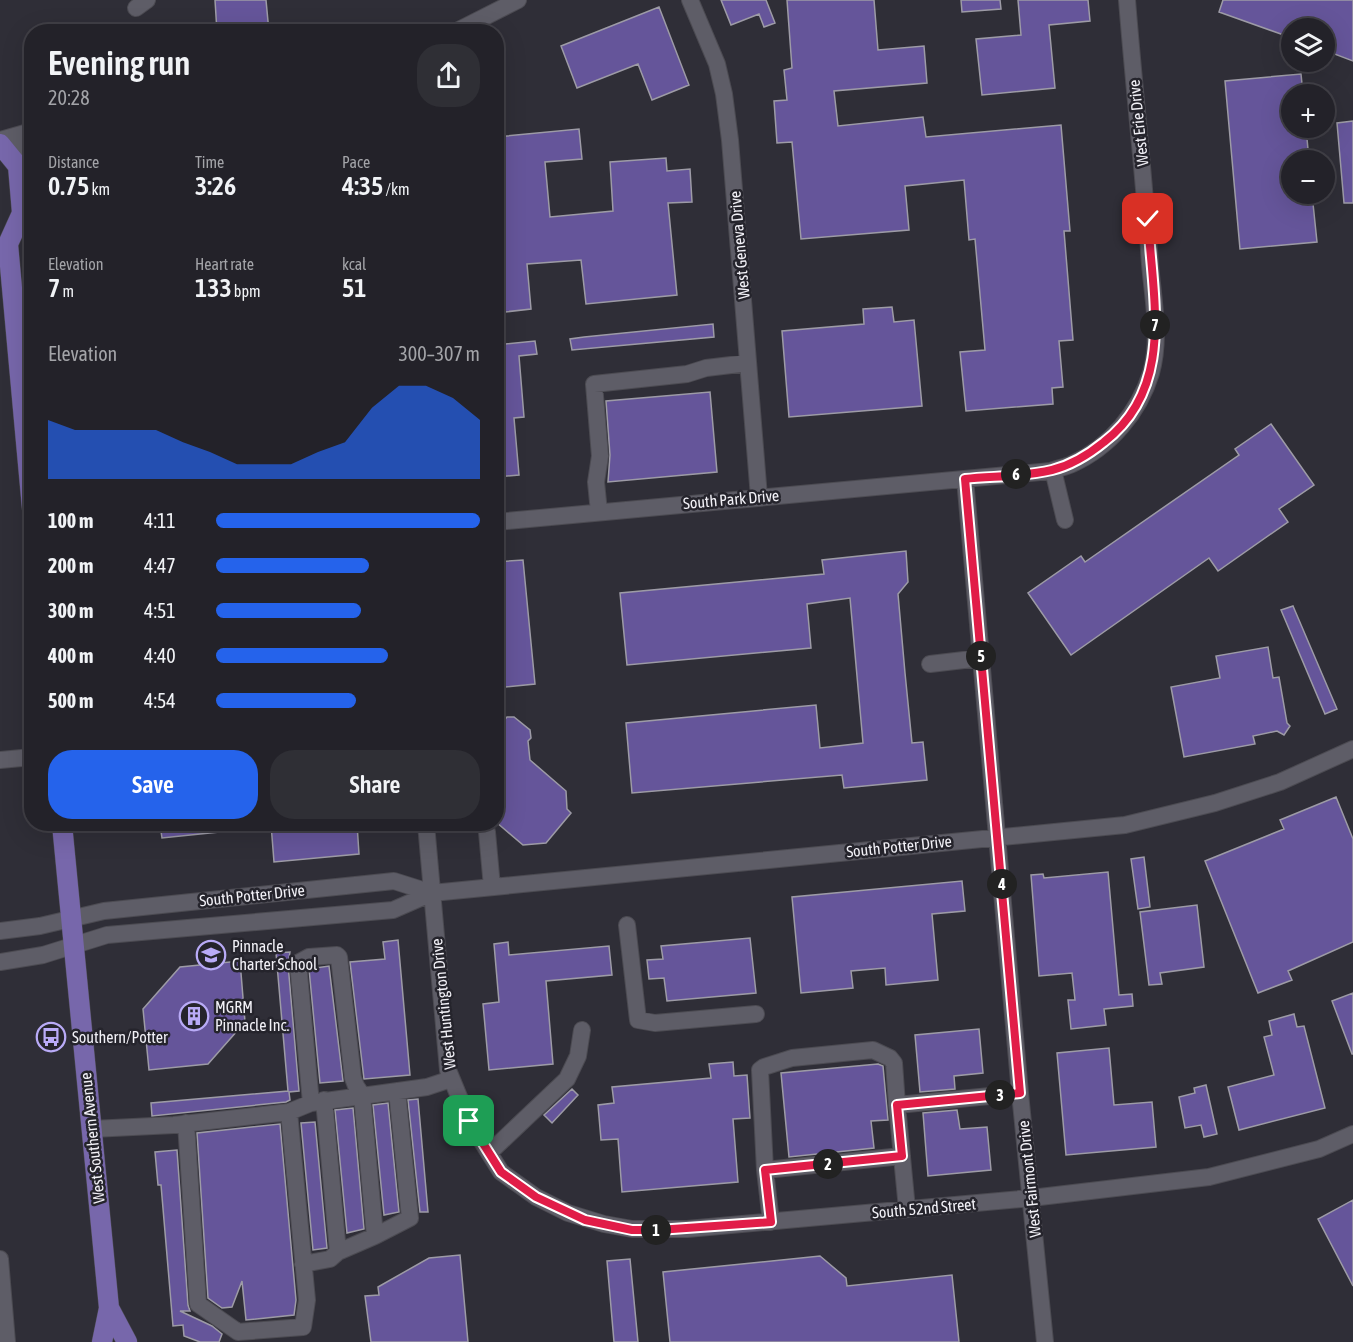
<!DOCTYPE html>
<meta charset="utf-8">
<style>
:root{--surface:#232229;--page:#2f2f35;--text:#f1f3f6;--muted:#a3a4a8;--line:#403f46;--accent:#2563eb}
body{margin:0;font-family:"Asap Condensed",sans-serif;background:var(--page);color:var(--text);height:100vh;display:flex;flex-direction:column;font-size:22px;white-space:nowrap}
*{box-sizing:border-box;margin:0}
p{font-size:20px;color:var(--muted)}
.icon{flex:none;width:33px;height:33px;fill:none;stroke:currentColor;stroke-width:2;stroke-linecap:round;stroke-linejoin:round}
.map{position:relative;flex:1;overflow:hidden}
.side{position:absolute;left:24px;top:24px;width:480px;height:807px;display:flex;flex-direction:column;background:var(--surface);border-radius:24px;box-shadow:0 6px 24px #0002,0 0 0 2px var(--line)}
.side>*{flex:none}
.controls{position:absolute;left:1281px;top:18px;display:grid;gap:12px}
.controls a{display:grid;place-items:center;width:54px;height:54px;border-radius:50%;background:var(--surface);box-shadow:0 6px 24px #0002,0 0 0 2px var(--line);font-size:30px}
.pin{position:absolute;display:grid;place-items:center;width:51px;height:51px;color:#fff;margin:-26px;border-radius:12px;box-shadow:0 3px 9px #0006}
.km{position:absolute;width:30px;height:30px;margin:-15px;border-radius:50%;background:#222;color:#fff;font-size:16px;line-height:30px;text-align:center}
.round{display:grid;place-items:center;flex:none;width:63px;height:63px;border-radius:24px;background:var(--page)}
.overview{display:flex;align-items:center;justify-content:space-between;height:102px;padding:0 24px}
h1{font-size:33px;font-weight:600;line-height:45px}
.metrics{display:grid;grid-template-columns:repeat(3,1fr);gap:9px;height:102px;padding:6px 24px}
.metrics div{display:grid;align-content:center}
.metrics b{font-size:26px;font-weight:600}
.metrics small{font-size:16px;font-weight:400}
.metrics p{font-size:16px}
.chart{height:168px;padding:12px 24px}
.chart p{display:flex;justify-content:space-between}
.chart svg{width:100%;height:108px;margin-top:6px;fill:var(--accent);opacity:.7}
.button{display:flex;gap:12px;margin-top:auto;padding:12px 24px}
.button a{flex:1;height:69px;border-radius:24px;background:var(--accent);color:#fff;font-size:24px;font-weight:600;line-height:69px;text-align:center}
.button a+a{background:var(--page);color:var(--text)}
ul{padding:0 24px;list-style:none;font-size:20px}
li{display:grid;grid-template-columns:96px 72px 1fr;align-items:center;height:45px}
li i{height:15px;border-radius:8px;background:var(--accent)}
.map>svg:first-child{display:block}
.building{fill:#65559a;stroke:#9d9ba6;stroke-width:1.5}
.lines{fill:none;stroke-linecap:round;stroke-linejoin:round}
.minor-casing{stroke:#4c4b52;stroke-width:18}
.major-casing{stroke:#4c4b52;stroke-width:21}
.minor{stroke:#5e5d67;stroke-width:16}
.major{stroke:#7767ab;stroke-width:20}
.route-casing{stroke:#fff;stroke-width:12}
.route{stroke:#e11d48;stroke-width:8}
.labels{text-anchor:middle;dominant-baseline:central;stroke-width:5;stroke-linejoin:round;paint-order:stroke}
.street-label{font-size:16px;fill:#f2f1f7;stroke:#25242c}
.poi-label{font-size:16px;fill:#f2f1f7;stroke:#25242c;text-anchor:start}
</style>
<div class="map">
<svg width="1353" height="1342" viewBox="0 0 1353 1342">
<rect width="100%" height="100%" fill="#2f2e37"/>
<path class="building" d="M 215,0 L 266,0 L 269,32 L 217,32 Z
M 721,0 L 766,0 L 775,23 L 764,27 L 759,14 L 731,25 Z
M 787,0 L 874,0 L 878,50 L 924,46 L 927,83 L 834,91 L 838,126 L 923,117 L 926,137 L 1061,125 L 1070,231 L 1064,231 L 1073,340 L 1059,341 L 1063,387 L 1052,388 L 1053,404 L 966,411 L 960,352 L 985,350 L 975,239 L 969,240 L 964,180 L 905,186 L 909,230 L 801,239 L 792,142 L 777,143 L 774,101 L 787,100 L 784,70 L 792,68 Z
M 961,0 L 1000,0 L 1001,9 L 962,12 Z
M 1018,0 L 1088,0 L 1090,21 L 1049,25 L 1055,88 L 982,95 L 976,39 L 1021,35 Z
M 1223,0 L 1353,0 L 1353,61 L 1324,50 L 1324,28 L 1292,28 L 1292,38 L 1219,12 Z
M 659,7 L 689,85 L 652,100 L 638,64 L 577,88 L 561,46 Z
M 1301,74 L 1303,94 L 1292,94 L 1292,128 L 1306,128 L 1309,160 L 1292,160 L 1292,194 L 1312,194 L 1317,242 L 1240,249 L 1225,81 Z
M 1353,121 L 1353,203 L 1344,203 L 1337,123 Z
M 579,129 L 582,159 L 545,162 L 550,217 L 613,211 L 610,162 L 666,158 L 667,171 L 690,169 L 692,202 L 668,203 L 677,295 L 586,304 L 581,260 L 527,264 L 531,309 L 496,313 L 496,137 Z
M 892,307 L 894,322 L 914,320 L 922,406 L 789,417 L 782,331 L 864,324 L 863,309 Z
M 713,324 L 714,337 L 572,350 L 570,339 L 584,337 Z
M 535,341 L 537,354 L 519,356 L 524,417 L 514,418 L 519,475 L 496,477 L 496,345 Z
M 710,392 L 717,472 L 608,482 L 610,455 L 606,401 Z
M 1271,424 L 1314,485 L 1279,509 L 1288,522 L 1218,571 L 1209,558 L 1071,655 L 1028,593 L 1081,556 L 1085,562 L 1239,455 L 1235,449 Z
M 906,551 L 908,582 L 898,594 L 905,673 L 912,743 L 923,742 L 927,780 L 844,788 L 842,775 L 632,793 L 626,723 L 816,705 L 820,748 L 863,743 L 850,598 L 807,604 L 811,648 L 627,665 L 620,593 L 824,574 L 822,560 Z
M 523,560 L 535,684 L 496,688 L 496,562 Z
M 1293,606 L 1337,709 L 1325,714 L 1281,610 Z
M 1268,647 L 1273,678 L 1279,677 L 1287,723 L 1290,726 L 1284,735 L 1277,731 L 1253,736 L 1255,744 L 1184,757 L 1171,687 L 1220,678 L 1216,656 Z
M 507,717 L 514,717 L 530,730 L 531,738 L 528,741 L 530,760 L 566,791 L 567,809 L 571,813 L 546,843 L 523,845 L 496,822 L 496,724 L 501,724 Z
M 1336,797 L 1353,839 L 1353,942 L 1288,971 L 1292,980 L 1258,993 L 1205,861 L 1284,829 L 1280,820 Z
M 160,824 L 218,824 L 219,832 L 162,838 Z
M 271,824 L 357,824 L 359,854 L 274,862 Z
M 1144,857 L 1150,907 L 1138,909 L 1131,859 Z
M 1108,872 L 1119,995 L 1132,994 L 1133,1006 L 1104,1009 L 1106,1025 L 1071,1029 L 1068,1000 L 1075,1000 L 1072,973 L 1039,976 L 1031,875 L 1043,874 L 1044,878 Z
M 962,881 L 965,911 L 932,914 L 938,980 L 886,985 L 885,968 L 851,971 L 853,988 L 801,993 L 792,897 Z
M 1197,905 L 1204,967 L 1160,973 L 1162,984 L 1149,985 L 1140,912 Z
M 750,938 L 756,993 L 667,1001 L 664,978 L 649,979 L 647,960 L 663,959 L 661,946 Z
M 398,940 L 410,1075 L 364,1079 L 350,962 L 385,959 L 383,942 Z
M 508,942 L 509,955 L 609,946 L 612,975 L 546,981 L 553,1064 L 489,1070 L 483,1004 L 499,1002 L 494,944 Z
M 290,952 L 288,964 L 299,1091 L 289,1092 L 290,1100 L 286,1102 L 152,1116 L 151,1103 L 288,1091 L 276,953 Z
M 240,961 L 245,1022 L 208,1064 L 149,1070 L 143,1009 L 180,967 Z
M 329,966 L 343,1081 L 320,1083 L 309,969 Z
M 1353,993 L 1353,1054 L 1352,1054 L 1332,1001 Z
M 1294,1014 L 1297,1027 L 1304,1026 L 1325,1108 L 1239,1130 L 1228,1087 L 1274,1075 L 1264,1037 L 1272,1035 L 1269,1021 Z
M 979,1029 L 983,1073 L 954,1076 L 955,1089 L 920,1092 L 915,1035 Z
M 1109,1048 L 1114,1105 L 1152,1102 L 1156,1147 L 1066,1155 L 1057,1053 Z
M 733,1062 L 734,1076 L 747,1075 L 750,1118 L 733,1119 L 738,1182 L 622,1192 L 618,1139 L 601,1140 L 598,1105 L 614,1103 L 612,1087 L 711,1078 L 709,1064 Z
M 878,1064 L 883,1066 L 888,1120 L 871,1121 L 874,1148 L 789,1157 L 781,1073 Z
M 1206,1085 L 1217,1134 L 1204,1137 L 1201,1125 L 1185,1128 L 1179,1097 L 1195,1093 L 1194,1088 Z
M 572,1089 L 578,1095 L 552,1123 L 544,1115 Z
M 418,1099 L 428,1212 L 420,1212 L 408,1100 Z
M 388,1103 L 399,1212 L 384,1215 L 373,1105 Z
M 353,1108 L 364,1229 L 347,1233 L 335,1110 Z
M 957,1110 L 960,1129 L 987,1127 L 991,1170 L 928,1176 L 923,1113 Z
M 315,1122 L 327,1248 L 313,1250 L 301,1123 Z
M 280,1124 L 296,1300 L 294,1315 L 246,1320 L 242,1281 L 232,1307 L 222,1308 L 208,1298 L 197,1133 Z
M 177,1150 L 188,1305 L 190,1311 L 180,1311 L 212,1326 L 222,1334 L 219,1342 L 200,1342 L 184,1336 L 183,1325 L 173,1326 L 161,1185 L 158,1185 L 155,1152 Z
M 1353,1200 L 1353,1286 L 1318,1219 Z
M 460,1255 L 468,1342 L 371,1342 L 365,1296 L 379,1295 L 378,1287 L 429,1258 Z
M 820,1256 L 846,1278 L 847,1286 L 952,1275 L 959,1342 L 670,1342 L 663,1272 Z
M 630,1259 L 638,1342 L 614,1342 L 607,1261 Z"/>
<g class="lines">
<g class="minor-casing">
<path id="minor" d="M 690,0 L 717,64 L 724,94 L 730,140 L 759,497
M 136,8 L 147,0
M 455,32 L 518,0
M 0,140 L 32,131
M 0,142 L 32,154
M 1053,470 L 1065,520
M 965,479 L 1020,1093 L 1045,1342
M 599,512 L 596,482 L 600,456 L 594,384 L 687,374 L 706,368 L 748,363
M 496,522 L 1051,471 C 1058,468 1066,467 1072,464 C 1110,447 1139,412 1151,373 C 1161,338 1153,299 1150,264 C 1144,176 1134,88 1127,0
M 930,664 L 981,658
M 0,760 L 32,757
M 426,824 L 448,1070 L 469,1121 L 501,1172 L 536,1197 L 568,1213 L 604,1224 L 632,1229 L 687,1229 L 1031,1198 L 1209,1177 L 1319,1149 L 1353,1134
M 487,832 L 492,887
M 627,925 L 638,1020 L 655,1023 L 756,1014
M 0,931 L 40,926 L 104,911 L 394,881 L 432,893
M 0,962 L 43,955 L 107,935 L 393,910 L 432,893 L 1125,825 L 1215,803 L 1280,782 L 1353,749
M 311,1103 L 298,963 L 309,957 L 337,955 L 339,957 L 353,1078 L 356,1086 L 362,1095 L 375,1236 L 338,1252
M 186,1123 L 198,1304 L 238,1332 L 303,1327 L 307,1300 L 289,1112
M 92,1129 L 174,1125 L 289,1112 L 311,1103 L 427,1087 L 451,1079
M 489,1153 L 567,1079 L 578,1056 L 582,1030
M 765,1170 L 760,1070 L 764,1067 L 792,1058 L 873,1050 L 890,1058 L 894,1063 L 897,1105
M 907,1209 L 897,1105 L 1020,1093
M 771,1222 L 765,1170 L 902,1156
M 375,1236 L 410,1218 L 397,1091
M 0,1259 L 7,1342
M 303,1264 L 330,1259 L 338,1252 L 324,1100"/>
</g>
<g class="major-casing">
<path id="major" d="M 0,144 L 18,166 L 22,213 L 8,244 L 32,508
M 62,824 L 109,1308 L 102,1342
M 109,1308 L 127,1342"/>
</g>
<use href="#minor" class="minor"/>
<use href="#major" class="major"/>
</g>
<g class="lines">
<g class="route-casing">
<path id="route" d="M 469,1121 L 501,1172 L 536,1197 L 585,1220 L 632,1230 L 658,1230 L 771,1222 L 765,1170 L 902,1156 L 897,1105 L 1020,1093 L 965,479 C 993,476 1024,477 1052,470 C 1072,465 1088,455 1104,442 C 1176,387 1152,297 1148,219"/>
</g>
<use href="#route" class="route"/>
</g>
<defs>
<g id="school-ring" transform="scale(1.5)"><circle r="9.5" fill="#25242c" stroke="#b9abf7" stroke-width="1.5"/><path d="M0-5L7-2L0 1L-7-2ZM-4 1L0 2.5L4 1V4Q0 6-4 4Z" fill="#b9abf7"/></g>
<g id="building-ring" transform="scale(1.5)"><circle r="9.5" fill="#25242c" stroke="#b9abf7" stroke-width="1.5"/><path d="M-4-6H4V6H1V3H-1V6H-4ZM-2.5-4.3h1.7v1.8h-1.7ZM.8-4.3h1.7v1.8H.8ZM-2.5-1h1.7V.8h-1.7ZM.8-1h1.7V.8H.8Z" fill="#b9abf7"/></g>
<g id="bus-ring" transform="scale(1.5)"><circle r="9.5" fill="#25242c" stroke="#b9abf7" stroke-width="1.5"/><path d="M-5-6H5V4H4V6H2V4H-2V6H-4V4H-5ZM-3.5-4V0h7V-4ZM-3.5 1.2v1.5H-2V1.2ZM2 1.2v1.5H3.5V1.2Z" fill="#b9abf7"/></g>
</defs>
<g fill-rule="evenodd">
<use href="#school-ring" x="211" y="955"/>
<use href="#building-ring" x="194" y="1016"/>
<use href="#bus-ring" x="51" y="1037"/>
</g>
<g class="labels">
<g class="street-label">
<text transform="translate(1138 123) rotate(-96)">West Erie Drive</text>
<text transform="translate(739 245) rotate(-95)">West Geneva Drive</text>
<text transform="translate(731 499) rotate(-5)">South Park Drive</text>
<text transform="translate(899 846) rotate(-6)">South Potter Drive</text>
<text transform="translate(252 895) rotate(-6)">South Potter Drive</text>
<text transform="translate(443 1004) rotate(-96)">West Huntington Drive</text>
<text transform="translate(92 1138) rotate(-96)">West Southern Avenue</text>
<text transform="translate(1029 1179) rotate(-96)">West Fairmont Drive</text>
<text transform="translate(924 1208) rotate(-5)">South 52nd Street</text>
</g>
<g class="poi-label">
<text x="232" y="946">Pinnacle<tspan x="232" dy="18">Charter School</tspan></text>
<text x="215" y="1007">MGRM<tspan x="215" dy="18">Pinnacle Inc.</tspan></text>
<text x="72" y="1037">Southern/Potter</text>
</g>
</g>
</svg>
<div class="controls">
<a><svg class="icon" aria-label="layers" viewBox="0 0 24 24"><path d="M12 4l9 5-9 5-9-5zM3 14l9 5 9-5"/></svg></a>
<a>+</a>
<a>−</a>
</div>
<div class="pin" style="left:469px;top:1121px;background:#1e9e55"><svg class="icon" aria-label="arrive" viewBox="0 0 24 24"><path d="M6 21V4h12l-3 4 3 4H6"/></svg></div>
<div class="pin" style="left:1148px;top:219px;background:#d93025"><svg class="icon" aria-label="check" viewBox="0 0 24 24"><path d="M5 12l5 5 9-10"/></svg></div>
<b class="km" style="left:656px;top:1230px">1</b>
<b class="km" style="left:828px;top:1164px">2</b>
<b class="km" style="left:1000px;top:1095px">3</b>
<b class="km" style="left:1002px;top:884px">4</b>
<b class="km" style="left:981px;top:656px">5</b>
<b class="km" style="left:1016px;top:474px">6</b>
<b class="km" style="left:1155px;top:325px">7</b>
<section class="side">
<div class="overview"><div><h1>Evening run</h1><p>20:28</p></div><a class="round"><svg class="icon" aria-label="share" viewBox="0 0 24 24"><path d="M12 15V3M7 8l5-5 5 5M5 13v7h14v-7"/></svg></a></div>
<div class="metrics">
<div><p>Distance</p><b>0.75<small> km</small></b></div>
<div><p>Time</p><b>3:26</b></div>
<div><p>Pace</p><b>4:35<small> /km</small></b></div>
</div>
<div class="metrics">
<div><p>Elevation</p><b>7<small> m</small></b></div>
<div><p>Heart rate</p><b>133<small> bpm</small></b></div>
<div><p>kcal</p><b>51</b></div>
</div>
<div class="chart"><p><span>Elevation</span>300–307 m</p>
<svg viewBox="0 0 160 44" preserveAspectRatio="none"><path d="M0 44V20L10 24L20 24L30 24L40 24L50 29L60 33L70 38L80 38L90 38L100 33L110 29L120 15L130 6L140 6L150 11L160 20V44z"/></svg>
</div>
<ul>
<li><b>100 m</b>4:11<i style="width:100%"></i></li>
<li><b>200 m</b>4:47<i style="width:58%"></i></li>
<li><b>300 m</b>4:51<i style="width:55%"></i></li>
<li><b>400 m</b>4:40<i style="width:65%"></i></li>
<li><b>500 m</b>4:54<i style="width:53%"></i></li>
</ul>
<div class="button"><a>Save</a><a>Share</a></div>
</section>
</div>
